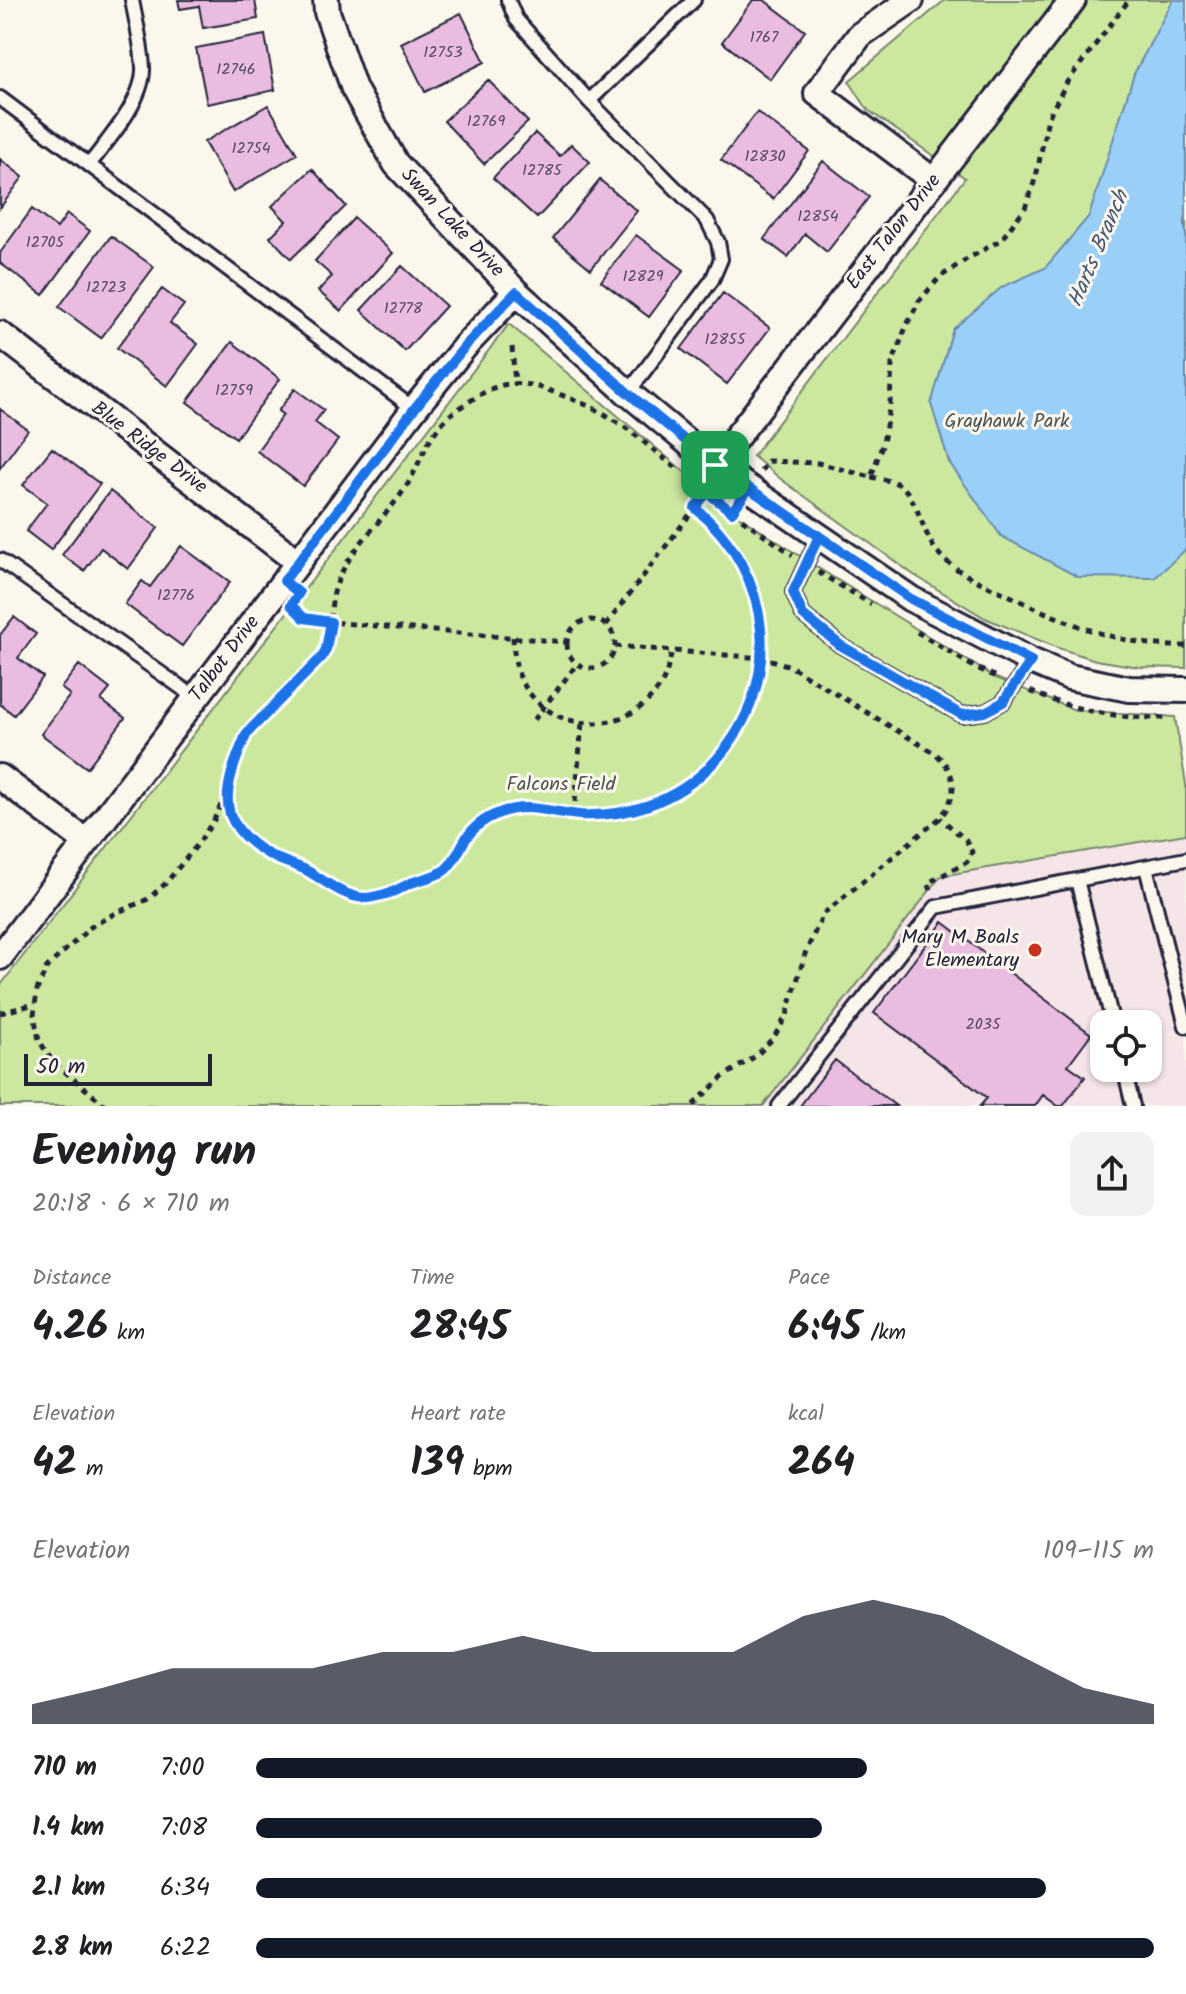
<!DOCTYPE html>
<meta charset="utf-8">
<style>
:root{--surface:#fff;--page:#f2f2f2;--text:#202124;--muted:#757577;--accent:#111827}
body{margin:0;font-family:Kalam,sans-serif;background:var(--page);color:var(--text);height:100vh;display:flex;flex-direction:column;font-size:30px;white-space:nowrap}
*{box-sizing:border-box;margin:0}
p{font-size:26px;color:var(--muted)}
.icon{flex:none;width:44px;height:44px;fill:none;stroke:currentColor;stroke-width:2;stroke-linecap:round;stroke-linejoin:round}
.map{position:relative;height:1106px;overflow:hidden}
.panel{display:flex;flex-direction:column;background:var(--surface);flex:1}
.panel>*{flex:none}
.fabs{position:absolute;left:1090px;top:1010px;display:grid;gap:16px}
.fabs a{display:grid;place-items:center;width:72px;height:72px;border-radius:16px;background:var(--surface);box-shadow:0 2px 6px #0004;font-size:40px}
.scale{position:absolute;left:24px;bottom:20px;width:188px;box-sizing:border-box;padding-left:8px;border:4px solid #22223b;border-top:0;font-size:22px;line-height:28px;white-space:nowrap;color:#22223b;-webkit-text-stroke:6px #fbf7ec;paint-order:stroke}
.pin{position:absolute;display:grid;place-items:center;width:68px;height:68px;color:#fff;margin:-34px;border-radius:16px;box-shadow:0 4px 12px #0006}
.round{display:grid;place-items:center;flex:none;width:84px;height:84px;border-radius:16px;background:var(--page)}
.overview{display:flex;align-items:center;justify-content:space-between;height:136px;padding:0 32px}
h1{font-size:44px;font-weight:700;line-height:60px}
.figures{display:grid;grid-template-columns:repeat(3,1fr);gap:12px;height:136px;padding:8px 32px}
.figures div{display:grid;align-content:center}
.figures b{font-size:40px;font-weight:700}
.figures small{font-size:22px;font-weight:400}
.figures p{font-size:22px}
.chart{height:224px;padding:16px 32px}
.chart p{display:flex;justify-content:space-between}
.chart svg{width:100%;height:144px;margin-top:8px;fill:var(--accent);opacity:.7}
ul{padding:0 32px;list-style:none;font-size:26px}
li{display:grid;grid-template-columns:128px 96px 1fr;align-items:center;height:60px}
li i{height:20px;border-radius:10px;background:var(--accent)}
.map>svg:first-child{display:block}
.built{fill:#f6e5e8;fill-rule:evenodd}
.green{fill:#cce89f;stroke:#77856d;stroke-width:2}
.water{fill:#9acff8;stroke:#6a8aac;stroke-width:2}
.building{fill:#e9bce0;stroke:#22223b;stroke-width:2}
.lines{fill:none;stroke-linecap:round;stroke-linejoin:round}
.service-casing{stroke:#22223b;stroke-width:18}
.minor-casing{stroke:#22223b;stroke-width:30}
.path{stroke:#22223b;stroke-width:5;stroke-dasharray:6 6;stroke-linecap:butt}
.service{stroke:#fbf7ec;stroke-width:12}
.minor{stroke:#fbf7ec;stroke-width:24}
.route-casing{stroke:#fff;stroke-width:16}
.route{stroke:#1a73e8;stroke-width:10}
.poi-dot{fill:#c8321e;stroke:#fbf7ec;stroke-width:3}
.labels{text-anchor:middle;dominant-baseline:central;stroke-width:6;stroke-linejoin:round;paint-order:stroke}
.number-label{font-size:16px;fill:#544864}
.street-label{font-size:20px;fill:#22223b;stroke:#fbf7ec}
.park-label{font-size:20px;fill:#4c5454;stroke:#fbf7ec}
.poi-label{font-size:20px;fill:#22223b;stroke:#fbf7ec;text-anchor:end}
.water-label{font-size:22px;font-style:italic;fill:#465674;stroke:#fbf7ec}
</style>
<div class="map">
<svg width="1186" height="1106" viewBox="0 0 1186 1106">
<rect width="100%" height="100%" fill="#fbf7ec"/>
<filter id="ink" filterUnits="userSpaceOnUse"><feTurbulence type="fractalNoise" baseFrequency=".0125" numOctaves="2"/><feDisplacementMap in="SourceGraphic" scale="16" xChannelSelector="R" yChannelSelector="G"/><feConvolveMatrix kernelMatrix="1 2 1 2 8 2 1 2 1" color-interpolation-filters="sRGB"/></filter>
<g filter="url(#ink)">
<path class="built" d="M 1186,834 L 1186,1106 L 763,1106 L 941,875 ZM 1104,1024 L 1148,1024 L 1148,1068 L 1104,1068 Z"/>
<path class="green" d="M 945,0 L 1186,0 L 1186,668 L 1139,667 L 1096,660 L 1058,648 L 985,618 L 914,575 L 782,480 L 753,456 L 965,178 L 868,110 L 849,81 Z
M 509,324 L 732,512 L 823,571 L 996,678 L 1075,710 L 1175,717 L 1186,784 L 1186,834 L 941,876 L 763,1106 L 0,1106 L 0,986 Z"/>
<path class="water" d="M 1173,0 L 1186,0 L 1186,215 L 1184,225 L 1186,231 L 1186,549 L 1155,578 L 1078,577 L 1001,536 L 949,462 L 931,404 L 953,329 L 1002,287 L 1045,268 L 1089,216 L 1134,74 Z"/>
<path class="building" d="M 178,0 L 255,0 L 258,19 L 203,28 L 199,6 L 180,9 Z
M 753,0 L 764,0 L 805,31 L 770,79 L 722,42 Z
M 461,13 L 485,62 L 425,92 L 401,43 Z
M 265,35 L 275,90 L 207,104 L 196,48 Z
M 488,80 L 528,122 L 484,164 L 444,121 Z
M 268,105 L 297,154 L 233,192 L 204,142 Z
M 757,112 L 809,151 L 773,199 L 721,160 Z
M 535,133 L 560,156 L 571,144 L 590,162 L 537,218 L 493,178 Z
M 0,159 L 23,177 L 0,208 Z
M 823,161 L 869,197 L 827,252 L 805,234 L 788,257 L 764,239 Z
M 312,169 L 346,206 L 291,259 L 270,237 L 286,221 L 272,206 Z
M 600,180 L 637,211 L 591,269 L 553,238 Z
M 32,209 L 57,228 L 67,214 L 90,231 L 43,295 L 0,263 L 0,253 Z
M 354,218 L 393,253 L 341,311 L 318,291 L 332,276 L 315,261 Z
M 636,235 L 684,270 L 649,317 L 601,281 Z
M 111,236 L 154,267 L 101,338 L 59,307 Z
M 402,266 L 446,306 L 405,351 L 361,310 Z
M 162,289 L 184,305 L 170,323 L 198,344 L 167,386 L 117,348 Z
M 723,293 L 770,328 L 727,384 L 681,349 Z
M 232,342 L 280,379 L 236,438 L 187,402 Z
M 295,389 L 324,410 L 315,422 L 338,440 L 303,486 L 257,451 L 283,415 L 278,411 Z
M 0,409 L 28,430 L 0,468 Z
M 52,448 L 100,484 L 51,550 L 26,531 L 47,503 L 23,485 Z
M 110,491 L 158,528 L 128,569 L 101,548 L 84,571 L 62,555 Z
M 181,546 L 230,582 L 182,646 L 125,604 L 142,581 L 150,587 Z
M 14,617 L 36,634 L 18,658 L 43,677 L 14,715 L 0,704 L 0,635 Z
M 79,665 L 110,689 L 101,700 L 125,718 L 87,768 L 41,734 L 70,695 L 61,688 Z
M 943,922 L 1091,1034 L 1068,1065 L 1085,1077 L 1063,1106 L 1058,1106 L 1043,1095 L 1035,1106 L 980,1106 L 987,1098 L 874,1013 Z
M 835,1060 L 896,1106 L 800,1106 Z"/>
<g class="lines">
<g class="service-casing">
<path id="service" d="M 508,0 L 516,19 L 589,101 L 707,220 L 718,242 L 721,259 L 712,280 L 628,393
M 0,98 L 414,409
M 589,101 L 694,0
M 89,165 C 108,140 144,100 143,68 C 142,46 136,22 132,0
M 819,536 L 793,592 L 803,615 L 840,645 L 962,715 L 985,712 L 1003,702 L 1031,661
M 0,560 L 196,698
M 1146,867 L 1186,1026
M 1077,880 L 1113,1024
M 1124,1068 L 1133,1106
M 779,1106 L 936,907 L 1186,859"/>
</g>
<g class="minor-casing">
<path id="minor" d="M 326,0 L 327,12 L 354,89 L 396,164 L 516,292 L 628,393 L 715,465 L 911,599 L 1031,661 L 1069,677 L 1129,689 L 1186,690
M 911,0 L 860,35 L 817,93 L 934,181
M 0,334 L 298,562
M 715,465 L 1073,0
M 0,777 L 87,842
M 0,957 L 414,409 L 466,345 L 516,292"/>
</g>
<path class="path" d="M 512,347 L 515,384
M 761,471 L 768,461 L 818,463 L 871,477 L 883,443 L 890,403 L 892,364 L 906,327 L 919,301 L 940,277 L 967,259 L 1001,240 L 1025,208 L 1036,177 L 1048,118 L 1067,82 L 1129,0
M 871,477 C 881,479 891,480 900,485 C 920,499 922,540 943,558 C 961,575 984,584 1006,594 C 1064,622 1120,647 1186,646
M 709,493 L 732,512 L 737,505
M 732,512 L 793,555
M 818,572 L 871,604
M 293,607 L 304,618 L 317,621 L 566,642
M567 644a24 24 0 1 1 48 0a24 24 0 1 1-48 0Z
M 606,625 L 707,492
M 917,632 L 974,667 L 999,678
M 513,637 C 514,655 515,670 524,685 C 554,736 629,735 660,686 C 667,675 669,663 672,651
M 615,646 L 761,658 L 775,661 L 790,666 L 936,754 C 958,774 958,796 940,818 L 823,914 L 805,954 L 787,1015 L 774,1037 L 757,1055 L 723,1077 L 692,1106
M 1030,691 C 1071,710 1120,719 1165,718
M 534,720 L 577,664
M 226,795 C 236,841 258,849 299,866 C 310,871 320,879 330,885 C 364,905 382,895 416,882 C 429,876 443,874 452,862 C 468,841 472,820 502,812 C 520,807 537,807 556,810 C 564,812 572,814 580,815 C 603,816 629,813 651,804 C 779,755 799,594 695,508
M 574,814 L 582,723
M 931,890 L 928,883 L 967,862 L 972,852 L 966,840 L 940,818
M 0,1013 L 35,1004
M 106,1106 L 52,1061 L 39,1040 L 34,1015 L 37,990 L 47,967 L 92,926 L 114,914 L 148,899 L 165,884 L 198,844 L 214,820 L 226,794 L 247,733 L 322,657 C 332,634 328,609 336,586 C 349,548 385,519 406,487 C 418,468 424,446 438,428 C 446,417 458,408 470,401 C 481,394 490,388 503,385 C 522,381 538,386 556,393 C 575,400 594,407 611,418 C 635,433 656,453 679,470"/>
<use href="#service" class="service"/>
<use href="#minor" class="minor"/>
</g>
</g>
<g class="lines" filter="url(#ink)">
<g class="route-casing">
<path id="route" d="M 715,465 L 628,393 L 516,292 L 466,345 L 414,409 L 284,581 L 299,593 L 291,605 L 304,618 L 331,622 L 326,649 L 322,657 L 247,733 C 237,756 222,790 230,814 C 238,836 262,853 283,861 C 291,864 298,866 306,870 C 324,880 343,897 365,898 C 372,898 382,895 389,893 C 396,891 404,886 411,883 C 421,879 436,877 445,870 C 454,863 459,850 465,840 C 472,829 484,819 497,814 C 527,801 551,813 580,815 C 603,816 625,813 646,806 C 673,797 697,781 716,760 C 785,684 774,573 695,508 L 707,492 L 732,512 L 749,488 L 911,599 L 1031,661 L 1003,702 L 985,712 L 962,715 L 840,645 L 803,615 L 793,592 L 819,536 L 715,465"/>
</g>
<use href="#route" class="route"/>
</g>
<circle class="poi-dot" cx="1035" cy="950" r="8"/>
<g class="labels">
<g class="number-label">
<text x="764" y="37">1767</text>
<text x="443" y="52">12753</text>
<text x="236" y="69">12746</text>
<text x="486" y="121">12769</text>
<text x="251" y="148">12754</text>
<text x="765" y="156">12830</text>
<text x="542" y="170">12785</text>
<text x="818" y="216">12854</text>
<text x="45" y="242">12705</text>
<text x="643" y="276">12829</text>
<text x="106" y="287">12723</text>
<text x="403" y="308">12778</text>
<text x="725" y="339">12855</text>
<text x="234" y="390">12759</text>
<text x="176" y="595">12776</text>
<text x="983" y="1024">2035</text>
</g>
<g class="street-label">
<text transform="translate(452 223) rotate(47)">Swan Lake Drive</text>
<text transform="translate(894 232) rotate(-52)">East Talon Drive</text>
<text transform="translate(149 448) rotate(37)">Blue Ridge Drive</text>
<text transform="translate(225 659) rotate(-53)">Talbot Drive</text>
</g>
<g class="park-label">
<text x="1007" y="422">Grayhawk Park</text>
<text x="561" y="785">Falcons Field</text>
</g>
<g class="poi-label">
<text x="1019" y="938">Mary M Boals<tspan x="1019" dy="23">Elementary</tspan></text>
</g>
<g class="water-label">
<text transform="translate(1099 249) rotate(-67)">Harts Branch</text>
</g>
</g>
</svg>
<div class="fabs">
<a><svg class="icon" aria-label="locate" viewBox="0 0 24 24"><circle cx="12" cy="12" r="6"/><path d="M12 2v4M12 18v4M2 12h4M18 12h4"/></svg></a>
</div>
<div class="scale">50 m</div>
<div class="pin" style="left:715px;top:465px;background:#1e9e55"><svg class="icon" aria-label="arrive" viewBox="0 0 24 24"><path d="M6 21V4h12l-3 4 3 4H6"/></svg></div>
</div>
<section class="panel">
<div class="overview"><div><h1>Evening run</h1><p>20:18 · 6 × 710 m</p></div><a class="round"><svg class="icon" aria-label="share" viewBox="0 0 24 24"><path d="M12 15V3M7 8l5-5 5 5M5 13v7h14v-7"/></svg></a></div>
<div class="figures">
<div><p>Distance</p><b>4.26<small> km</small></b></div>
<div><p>Time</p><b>28:45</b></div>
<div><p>Pace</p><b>6:45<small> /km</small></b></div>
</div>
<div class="figures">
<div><p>Elevation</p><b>42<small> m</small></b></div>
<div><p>Heart rate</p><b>139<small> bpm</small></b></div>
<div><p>kcal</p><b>264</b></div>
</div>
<div class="chart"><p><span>Elevation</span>109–115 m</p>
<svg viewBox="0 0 160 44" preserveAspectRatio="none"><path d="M0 44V38L10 33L20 27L30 27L40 27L50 22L60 22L70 17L80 22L90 22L100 22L110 11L120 6L130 11L140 22L150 33L160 38V44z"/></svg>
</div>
<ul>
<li><b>710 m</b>7:00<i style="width:68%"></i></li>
<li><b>1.4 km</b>7:08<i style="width:63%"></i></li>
<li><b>2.1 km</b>6:34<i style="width:88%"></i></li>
<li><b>2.8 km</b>6:22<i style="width:100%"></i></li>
</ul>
</section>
